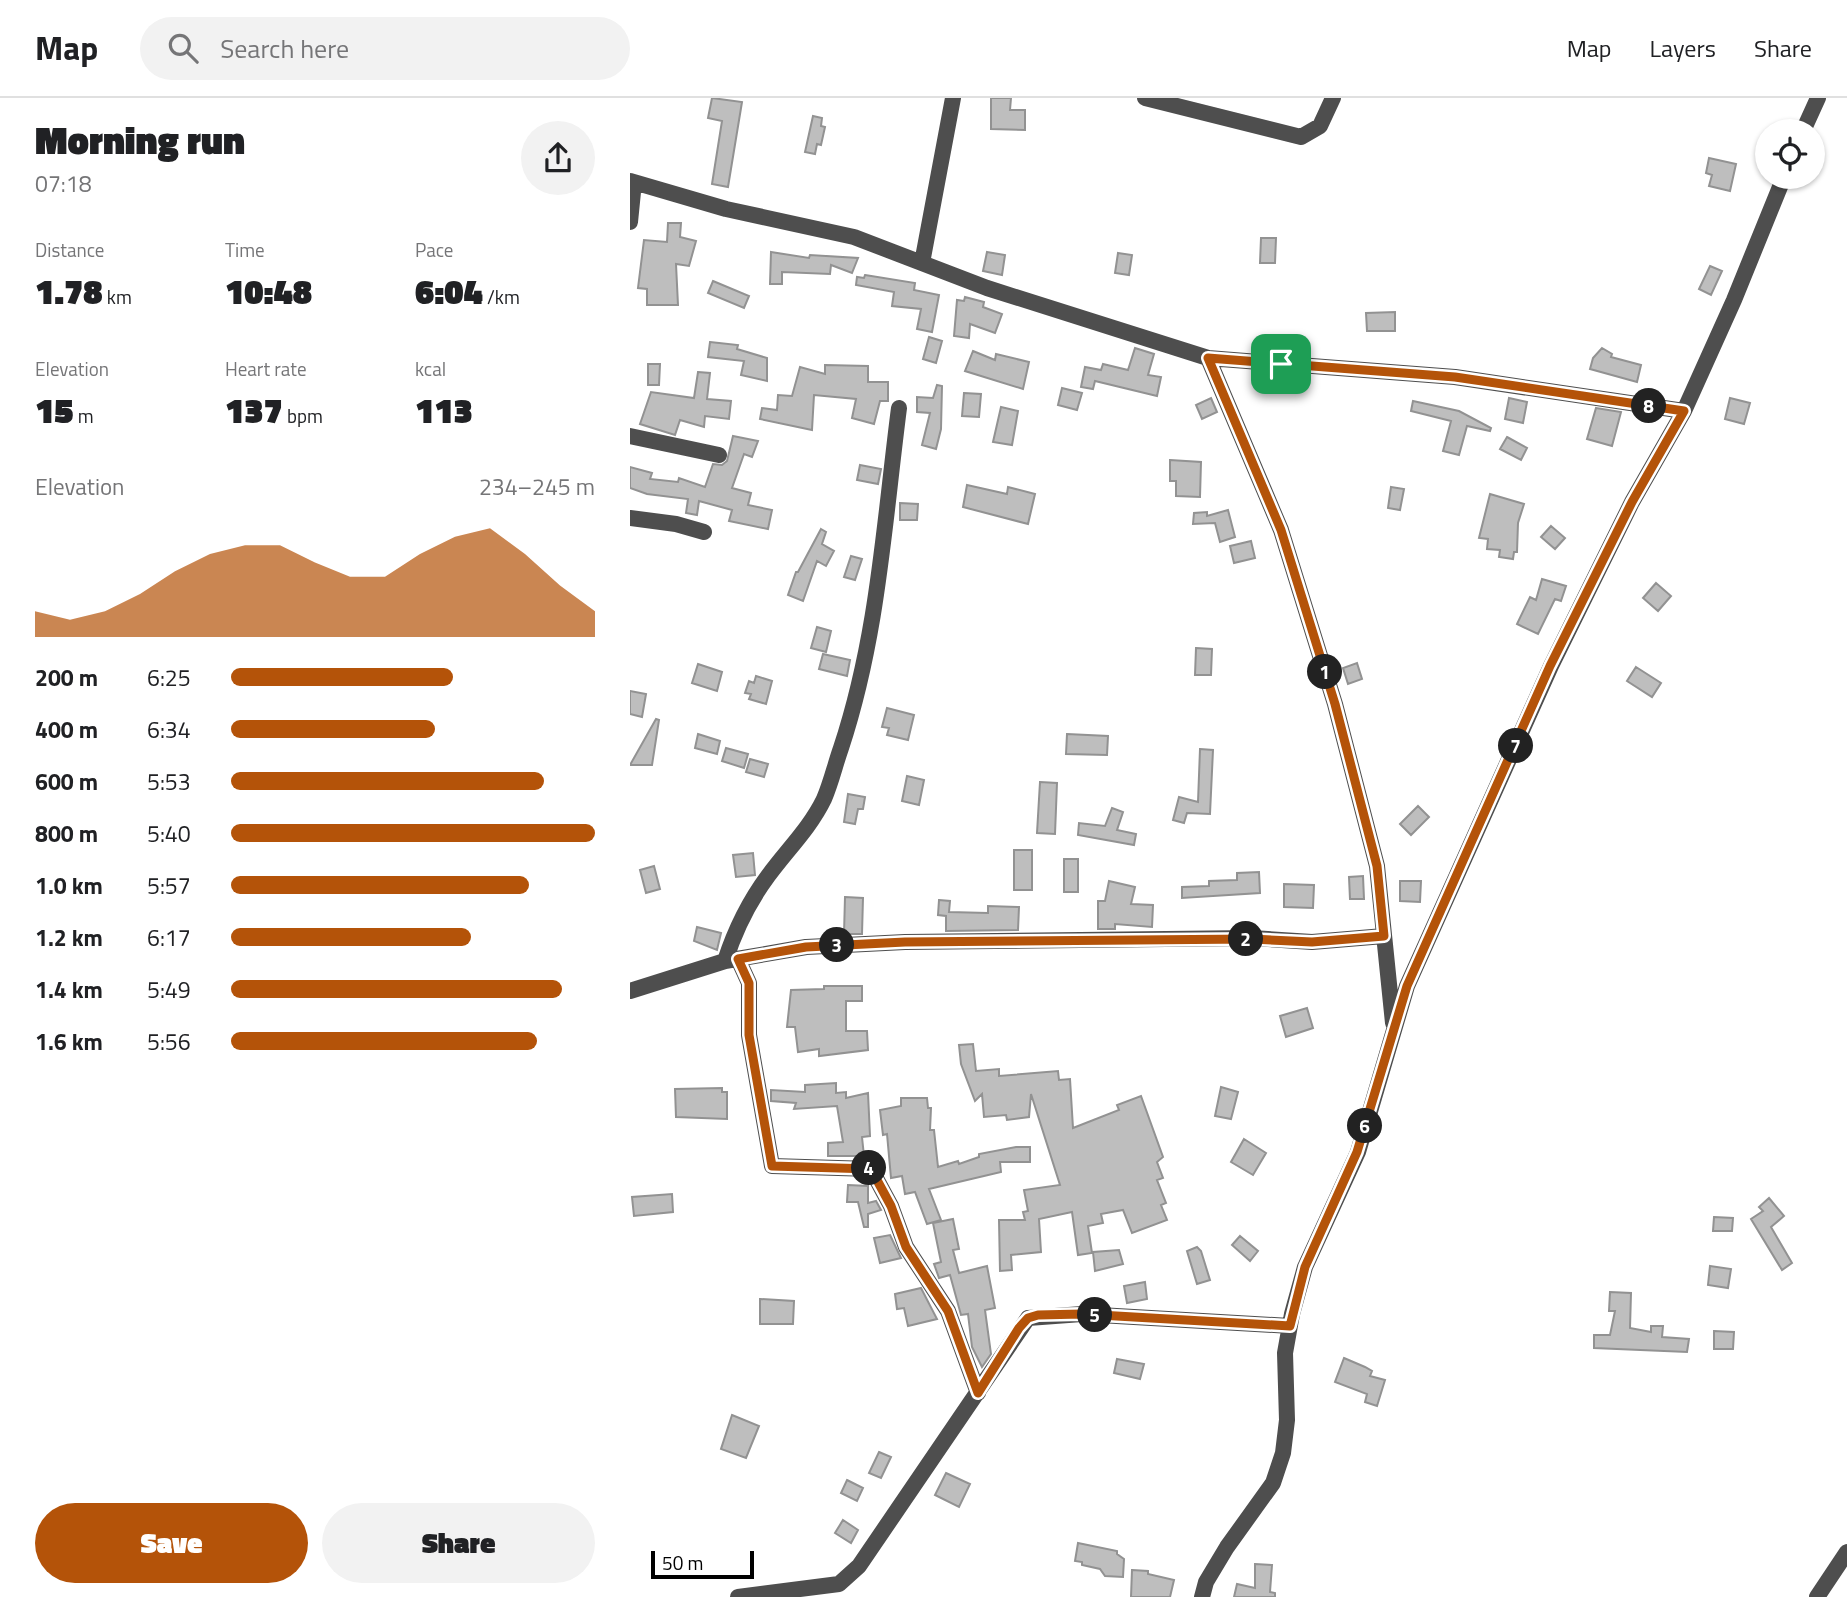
<!DOCTYPE html>
<meta charset="utf-8">
<style>
:root{--surface:#fff;--page:#f2f2f2;--text:#202124;--muted:#757577;--line:#e0e0e0;--accent:#b45309}
body{margin:0;font-family:"Titillium Web",sans-serif;background:var(--page);color:var(--text);height:100vh;display:flex;flex-direction:column;font-size:26px;white-space:nowrap}
*{box-sizing:border-box;margin:0}
p{font-size:23px;color:var(--muted)}
.icon{flex:none;width:38px;height:38px;fill:none;stroke:currentColor;stroke-width:2;stroke-linecap:round;stroke-linejoin:round}
.map{position:relative;flex:1;overflow:hidden}
.details{display:flex;flex-direction:column;background:var(--surface);width:630px}
.details>*{flex:none}
.controls{position:absolute;left:1125px;top:21px;display:grid;gap:14px}
.controls a{display:grid;place-items:center;width:70px;height:70px;border-radius:50%;background:var(--surface);box-shadow:0 2px 5px #0004;font-size:35px}
.scale{position:absolute;left:21px;bottom:18px;width:103px;box-sizing:border-box;padding-left:7px;border:4px solid #000;border-top:0;font-size:19px;line-height:24px;white-space:nowrap;color:#000;-webkit-text-stroke:5px #fff;paint-order:stroke}
.pin{position:absolute;display:grid;place-items:center;width:60px;height:60px;color:#fff;margin:-30px;border-radius:14px;box-shadow:0 4px 10px #0006}
.km{position:absolute;width:35px;height:35px;margin:-18px;border-radius:50%;background:#222;color:#fff;font-size:19px;line-height:35px;text-align:center}
.round{display:grid;place-items:center;flex:none;width:74px;height:74px;border-radius:37px;background:var(--page)}
.summary{display:flex;align-items:center;justify-content:space-between;height:119px;padding:0 35px}
h1{font-size:38px;font-weight:800;line-height:52px}
.metrics{display:grid;grid-template-columns:repeat(3,1fr);gap:10px;height:119px;padding:7px 35px}
.metrics div{display:grid;align-content:center}
.metrics b{font-size:35px;font-weight:800}
.metrics small{font-size:19px;font-weight:400}
.metrics p{font-size:19px}
.chart{height:196px;padding:14px 35px}
.chart p{display:flex;justify-content:space-between}
.chart svg{width:100%;height:126px;margin-top:7px;fill:var(--accent);opacity:.7}
.primary-button{display:flex;gap:14px;margin-top:auto;padding:14px 35px}
.primary-button a{flex:1;height:80px;border-radius:42px;background:var(--accent);color:#fff;font-size:28px;font-weight:800;line-height:80px;text-align:center}
.primary-button a+a{background:var(--page);color:var(--text)}
ul{padding:0 35px;list-style:none;font-size:23px}
li{display:grid;grid-template-columns:112px 84px 1fr;align-items:center;height:52px}
li i{height:18px;border-radius:9px;background:var(--accent)}
header{display:flex;align-items:center;gap:42px;box-sizing:border-box;height:98px;padding:0 35px;background:var(--surface);border-bottom:2px solid var(--line)}
header strong{font-size:33px}
nav{display:flex;gap:38px;margin-inline-start:auto;font-size:24px}
.search{width:490px;height:63px;background:var(--page);display:flex;align-items:center;gap:18px;box-sizing:border-box;padding:0 24px;border-radius:38px;color:var(--muted);font-size:26px}
main{display:flex;flex:1;min-height:0}
.map>svg:first-child{display:block}
.building{fill:#bebebe;stroke:#929292;stroke-width:2}
.lines{fill:none;stroke-linecap:round;stroke-linejoin:round}
.minor{stroke:#4e4e4e;stroke-width:16}
.route-casing{stroke:#fff;stroke-width:14}
.route{stroke:#b45309;stroke-width:9}
</style>
<header>
<strong>Map</strong>
<div class="search"><svg class="icon" aria-label="search" viewBox="0 0 24 24"><circle cx="10" cy="10" r="6"/><path d="M15 15l6 6"/></svg>Search here</div>
<nav><a>Map</a><a>Layers</a><a>Share</a></nav>
</header>
<main>
<section class="details">
<div class="summary"><div><h1>Morning run</h1><p>07:18</p></div><a class="round"><svg class="icon" aria-label="share" viewBox="0 0 24 24"><path d="M12 15V3M7 8l5-5 5 5M5 13v7h14v-7"/></svg></a></div>
<div class="metrics">
<div><p>Distance</p><b>1.78<small> km</small></b></div>
<div><p>Time</p><b>10:48</b></div>
<div><p>Pace</p><b>6:04<small> /km</small></b></div>
</div>
<div class="metrics">
<div><p>Elevation</p><b>15<small> m</small></b></div>
<div><p>Heart rate</p><b>137<small> bpm</small></b></div>
<div><p>kcal</p><b>113</b></div>
</div>
<div class="chart"><p><span>Elevation</span>234–245 m</p>
<svg viewBox="0 0 160 44" preserveAspectRatio="none"><path d="M0 44V35L10 38L20 35L30 29L40 21L50 15L60 12L70 12L80 18L90 23L100 23L110 15L120 9L130 6L140 15L150 26L160 35V44z"/></svg>
</div>
<ul>
<li><b>200 m</b>6:25<i style="width:61%"></i></li>
<li><b>400 m</b>6:34<i style="width:56%"></i></li>
<li><b>600 m</b>5:53<i style="width:86%"></i></li>
<li><b>800 m</b>5:40<i style="width:100%"></i></li>
<li><b>1.0 km</b>5:57<i style="width:82%"></i></li>
<li><b>1.2 km</b>6:17<i style="width:66%"></i></li>
<li><b>1.4 km</b>5:49<i style="width:91%"></i></li>
<li><b>1.6 km</b>5:56<i style="width:84%"></i></li>
</ul>
<div class="primary-button"><a>Save</a><a>Share</a></div>
</section>
<div class="map">
<svg width="1217" height="1499" viewBox="0 0 1217 1499">
<rect width="100%" height="100%" fill="#fff"/>
<path class="building" d="M 82,0 L 112,4 L 98,89 L 82,86 L 92,23 L 78,20 Z
M 361,0 L 381,0 L 380,12 L 395,12 L 395,32 L 361,31 Z
M 183,18 L 192,20 L 191,28 L 195,29 L 191,47 L 187,46 L 185,56 L 175,54 Z
M 1079,60 L 1106,66 L 1100,93 L 1079,88 L 1082,77 L 1076,75 Z
M 38,125 L 51,125 L 50,139 L 66,143 L 59,168 L 46,166 L 48,207 L 17,207 L 17,191 L 8,190 L 14,142 L 37,144 Z
M 631,140 L 646,140 L 645,165 L 630,165 Z
M 141,154 L 179,160 L 180,157 L 228,160 L 222,175 L 201,167 L 200,176 L 152,174 L 152,186 L 140,186 Z
M 357,154 L 375,157 L 372,177 L 353,173 Z
M 488,155 L 502,157 L 499,177 L 485,175 Z
M 1080,168 L 1092,173 L 1081,197 L 1069,191 Z
M 235,177 L 285,185 L 284,192 L 309,197 L 302,234 L 287,231 L 291,211 L 262,208 L 264,194 L 226,187 L 227,179 L 234,180 Z
M 83,183 L 119,198 L 114,210 L 78,195 Z
M 335,199 L 354,204 L 353,209 L 372,216 L 365,235 L 340,226 L 339,240 L 324,238 L 327,202 L 334,203 Z
M 765,214 L 765,233 L 737,233 L 736,215 Z
M 299,239 L 312,243 L 306,265 L 293,261 Z
M 80,244 L 108,247 L 107,251 L 137,260 L 137,283 L 111,277 L 114,263 L 78,259 Z
M 505,250 L 524,256 L 518,277 L 531,279 L 527,298 L 465,283 L 463,291 L 451,289 L 455,269 L 471,272 L 473,266 L 498,272 Z
M 972,250 L 982,256 L 981,259 L 1011,267 L 1007,284 L 960,271 L 963,260 Z
M 343,253 L 365,262 L 366,256 L 399,264 L 393,291 L 335,273 Z
M 18,266 L 30,266 L 29,287 L 18,287 Z
M 195,267 L 238,268 L 238,284 L 258,284 L 258,303 L 250,303 L 244,326 L 222,320 L 226,301 L 184,297 L 182,332 L 130,321 L 132,310 L 147,312 L 148,297 L 162,298 L 170,269 L 195,276 Z
M 68,274 L 80,275 L 77,301 L 101,303 L 99,321 L 75,318 L 74,329 L 50,322 L 45,337 L 10,326 L 21,294 L 64,300 Z
M 307,287 L 312,288 L 311,331 L 306,351 L 292,347 L 300,315 L 287,314 L 287,299 L 303,300 Z
M 432,290 L 452,295 L 447,312 L 428,307 Z
M 334,295 L 351,296 L 349,319 L 332,318 Z
M 581,300 L 587,314 L 572,321 L 566,307 Z
M 879,300 L 897,304 L 893,325 L 875,321 Z
M 1100,300 L 1120,305 L 1114,326 L 1095,321 Z
M 783,303 L 829,313 L 861,330 L 860,333 L 837,328 L 829,357 L 813,353 L 821,323 L 781,313 Z
M 371,309 L 388,313 L 382,347 L 363,344 Z
M 966,310 L 991,314 L 982,348 L 957,341 Z
M 103,338 L 128,343 L 122,359 L 114,356 L 102,390 L 121,395 L 118,407 L 142,412 L 138,431 L 99,423 L 102,412 L 69,403 L 67,417 L 56,415 L 58,401 L 17,396 L 0,390 L 0,369 L 22,375 L 20,381 L 48,384 L 49,380 L 75,389 L 83,366 L 92,367 L 97,363 Z
M 877,339 L 897,350 L 891,362 L 870,351 Z
M 540,362 L 571,364 L 570,399 L 546,398 L 546,383 L 540,383 Z
M 230,367 L 251,371 L 248,386 L 227,382 Z
M 337,387 L 377,396 L 378,389 L 405,396 L 398,426 L 333,409 Z
M 761,389 L 774,391 L 770,412 L 758,410 Z
M 860,396 L 894,406 L 888,425 L 887,454 L 884,454 L 883,461 L 869,459 L 870,452 L 857,451 L 858,441 L 849,440 Z
M 270,405 L 288,406 L 287,422 L 270,422 Z
M 598,412 L 605,439 L 590,444 L 585,425 L 563,426 L 564,415 L 577,414 L 577,418 Z
M 921,428 L 935,440 L 925,451 L 911,439 Z
M 191,431 L 196,434 L 192,446 L 204,453 L 196,468 L 187,463 L 173,503 L 158,497 L 166,474 L 168,474 Z
M 621,443 L 625,460 L 604,465 L 600,448 Z
M 221,458 L 232,461 L 225,482 L 214,479 Z
M 912,481 L 936,488 L 931,503 L 925,501 L 908,536 L 887,526 L 900,499 L 906,502 Z
M 1026,485 L 1041,498 L 1028,513 L 1013,500 Z
M 187,529 L 201,533 L 196,554 L 181,550 Z
M 566,550 L 582,551 L 581,577 L 565,577 Z
M 193,556 L 220,562 L 217,578 L 189,571 Z
M 727,565 L 732,581 L 718,586 L 713,570 Z
M 68,566 L 92,574 L 87,593 L 62,585 Z
M 1006,569 L 1031,585 L 1022,599 L 997,583 Z
M 126,578 L 142,583 L 136,606 L 119,601 L 121,596 L 115,595 L 119,583 L 124,585 Z
M 0,593 L 16,596 L 12,619 L 0,616 Z
M 257,610 L 284,617 L 278,642 L 257,637 L 259,630 L 252,629 Z
M 26,621 L 29,622 L 22,667 L 0,667 Z
M 68,636 L 90,643 L 87,656 L 65,650 Z
M 437,636 L 478,638 L 477,657 L 436,656 Z
M 96,650 L 118,656 L 114,670 L 92,663 Z
M 570,651 L 583,652 L 580,716 L 557,715 L 554,725 L 543,722 L 549,699 L 568,704 Z
M 120,661 L 138,666 L 134,679 L 116,674 Z
M 277,678 L 294,682 L 289,707 L 272,703 Z
M 410,684 L 427,685 L 425,736 L 407,735 Z
M 218,696 L 235,699 L 233,711 L 228,711 L 225,726 L 214,724 Z
M 788,708 L 799,719 L 781,737 L 770,726 Z
M 482,710 L 493,714 L 487,732 L 506,736 L 504,747 L 448,737 L 449,725 L 475,728 Z
M 384,752 L 402,752 L 402,792 L 384,792 Z
M 123,755 L 125,777 L 106,779 L 103,757 Z
M 434,761 L 448,761 L 448,794 L 434,794 Z
M 24,768 L 30,791 L 16,795 L 10,772 Z
M 629,774 L 630,795 L 552,800 L 552,789 L 579,788 L 579,783 L 607,782 L 607,775 Z
M 733,778 L 734,801 L 720,801 L 719,779 Z
M 479,783 L 505,789 L 501,806 L 523,807 L 522,829 L 485,826 L 485,831 L 468,831 L 468,803 L 475,803 Z
M 770,783 L 791,783 L 790,804 L 770,803 Z
M 654,786 L 684,787 L 683,810 L 654,809 Z
M 215,799 L 233,800 L 232,836 L 214,836 Z
M 309,802 L 320,803 L 319,814 L 358,815 L 358,808 L 389,809 L 388,832 L 316,833 L 316,818 L 308,817 Z
M 67,829 L 91,835 L 87,852 L 64,843 Z
M 194,888 L 232,888 L 232,903 L 216,903 L 216,933 L 237,933 L 238,952 L 189,958 L 189,951 L 168,954 L 165,929 L 157,929 L 161,892 L 194,891 Z
M 677,910 L 683,930 L 656,939 L 650,918 Z
M 343,946 L 346,973 L 369,971 L 369,978 L 428,973 L 429,982 L 440,981 L 443,1030 L 489,1012 L 487,1007 L 511,998 L 533,1059 L 527,1064 L 533,1080 L 527,1082 L 536,1105 L 531,1107 L 537,1122 L 502,1135 L 493,1112 L 471,1116 L 473,1125 L 458,1128 L 462,1155 L 448,1157 L 442,1114 L 409,1121 L 411,1154 L 381,1157 L 382,1172 L 370,1173 L 369,1122 L 395,1122 L 393,1114 L 398,1113 L 394,1092 L 430,1087 L 401,996 L 399,1019 L 377,1022 L 376,1017 L 354,1019 L 352,996 L 345,1003 L 331,966 L 329,947 Z
M 206,985 L 206,995 L 216,994 L 216,1000 L 238,995 L 240,1038 L 232,1039 L 234,1058 L 198,1058 L 198,1045 L 213,1044 L 207,1008 L 164,1011 L 166,1005 L 141,1003 L 141,992 L 175,994 L 175,987 Z
M 591,989 L 608,994 L 601,1021 L 585,1018 Z
M 92,990 L 92,994 L 97,994 L 97,1021 L 46,1019 L 45,991 Z
M 271,1000 L 297,1000 L 298,1010 L 301,1010 L 300,1032 L 304,1032 L 308,1069 L 328,1063 L 329,1066 L 349,1059 L 349,1056 L 386,1049 L 400,1049 L 400,1064 L 370,1064 L 371,1074 L 299,1091 L 311,1122 L 297,1126 L 285,1094 L 275,1096 L 272,1078 L 261,1080 L 257,1036 L 253,1037 L 250,1012 L 271,1008 Z
M 614,1041 L 636,1055 L 623,1077 L 601,1064 Z
M 218,1087 L 238,1088 L 238,1105 L 246,1103 L 251,1112 L 238,1116 L 238,1129 L 234,1129 L 228,1104 L 217,1104 Z
M 42,1096 L 43,1114 L 4,1118 L 2,1099 Z
M 1139,1100 L 1154,1118 L 1141,1129 L 1162,1165 L 1152,1172 L 1121,1121 L 1133,1113 L 1129,1109 Z
M 1084,1119 L 1103,1120 L 1102,1133 L 1083,1133 Z
M 323,1121 L 329,1151 L 323,1152 L 329,1175 L 357,1168 L 365,1210 L 355,1212 L 361,1256 L 352,1269 L 342,1249 L 338,1216 L 331,1217 L 320,1177 L 309,1180 L 304,1166 L 311,1164 L 303,1125 Z
M 260,1137 L 271,1160 L 250,1165 L 244,1140 Z
M 610,1138 L 628,1153 L 620,1163 L 602,1147 Z
M 567,1149 L 571,1153 L 580,1182 L 567,1186 L 557,1153 Z
M 489,1152 L 493,1166 L 465,1173 L 463,1154 Z
M 1080,1168 L 1101,1171 L 1098,1190 L 1078,1187 Z
M 515,1184 L 517,1201 L 497,1205 L 494,1188 Z
M 291,1190 L 307,1221 L 278,1228 L 274,1210 L 267,1211 L 265,1196 Z
M 980,1194 L 1001,1195 L 1000,1230 L 1021,1234 L 1021,1228 L 1033,1228 L 1032,1239 L 1059,1241 L 1057,1254 L 964,1250 L 964,1237 L 980,1237 L 985,1213 L 979,1213 Z
M 130,1201 L 164,1203 L 163,1226 L 130,1226 Z
M 1084,1233 L 1104,1234 L 1103,1251 L 1084,1251 Z
M 714,1260 L 735,1269 L 742,1273 L 740,1278 L 755,1282 L 747,1308 L 735,1304 L 737,1296 L 705,1284 Z
M 487,1261 L 514,1266 L 510,1281 L 484,1275 Z
M 102,1317 L 129,1328 L 116,1360 L 91,1351 Z
M 249,1354 L 261,1359 L 251,1380 L 239,1375 Z
M 316,1375 L 340,1386 L 329,1409 L 305,1397 Z
M 217,1382 L 233,1390 L 227,1403 L 211,1395 Z
M 213,1422 L 228,1432 L 221,1445 L 205,1435 Z
M 448,1445 L 487,1453 L 487,1456 L 494,1461 L 493,1479 L 475,1478 L 470,1471 L 452,1467 L 452,1464 L 445,1463 Z
M 625,1466 L 642,1467 L 640,1494 L 645,1495 L 645,1499 L 604,1499 L 607,1486 L 625,1490 Z
M 502,1472 L 518,1473 L 518,1476 L 544,1482 L 540,1499 L 501,1499 Z"/>
<g class="lines">
<path class="minor" d="M 515,0 L 671,39 L 690,28 L 703,0
M 1173,33 L 1188,0
M 0,83 L 96,111 L 224,139 L 357,190 L 578,260 L 825,279 L 1054,313
M 0,124 L 4,84
M 292,165 L 323,0
M 578,260 L 651,432 L 705,606 L 747,768 L 763,925
M 0,338 L 89,357
M 0,420 L 46,426 L 74,434
M 108,861 L 119,885 L 119,937 L 142,1068 L 241,1071 L 261,1108 L 276,1149 L 318,1213 L 348,1295
M 95,863 C 105,832 118,805 138,778 C 157,752 180,730 194,701 C 201,685 205,667 211,650 C 248,538 254,426 269,310
M 0,893 L 95,863 L 176,849 L 275,844 L 622,840 L 682,844 L 754,838
M 108,1499 L 209,1486 L 229,1468 L 398,1220 L 452,1216 L 660,1228
M 572,1499 L 576,1484 L 597,1449 L 643,1385 L 653,1355 L 657,1322 L 655,1255 L 662,1216 L 675,1169 L 728,1054 L 777,888 L 921,568 L 1002,404 L 1054,313 L 1104,202 L 1154,79
M 1187,1499 L 1217,1454"/>
</g>
<g class="lines">
<g class="route-casing">
<path id="route" d="M 578,260 L 825,279 L 1054,313 L 1002,404 L 920,568 L 777,888 L 727,1054 L 675,1169 L 660,1228 L 452,1216 L 408,1217 L 398,1220 L 389,1230 L 348,1295 L 318,1213 L 276,1149 L 261,1108 L 241,1071 L 142,1068 L 119,937 L 119,885 L 108,861 L 176,849 L 275,844 L 622,841 L 682,844 L 754,838 L 747,768 L 705,606 L 651,432 Z"/>
</g>
<use href="#route" class="route"/>
</g>
</svg>
<div class="controls">
<a><svg class="icon" aria-label="locate" viewBox="0 0 24 24"><circle cx="12" cy="12" r="6"/><path d="M12 2v4M12 18v4M2 12h4M18 12h4"/></svg></a>
</div>
<div class="scale">50 m</div>
<div class="pin" style="left:651px;top:266px;background:#1e9e55"><svg class="icon" aria-label="arrive" viewBox="0 0 24 24"><path d="M6 21V4h12l-3 4 3 4H6"/></svg></div>
<b class="km" style="left:695px;top:574px">1</b>
<b class="km" style="left:616px;top:841px">2</b>
<b class="km" style="left:207px;top:847px">3</b>
<b class="km" style="left:239px;top:1070px">4</b>
<b class="km" style="left:465px;top:1217px">5</b>
<b class="km" style="left:735px;top:1028px">6</b>
<b class="km" style="left:886px;top:648px">7</b>
<b class="km" style="left:1019px;top:308px">8</b>
</div>
</main>
